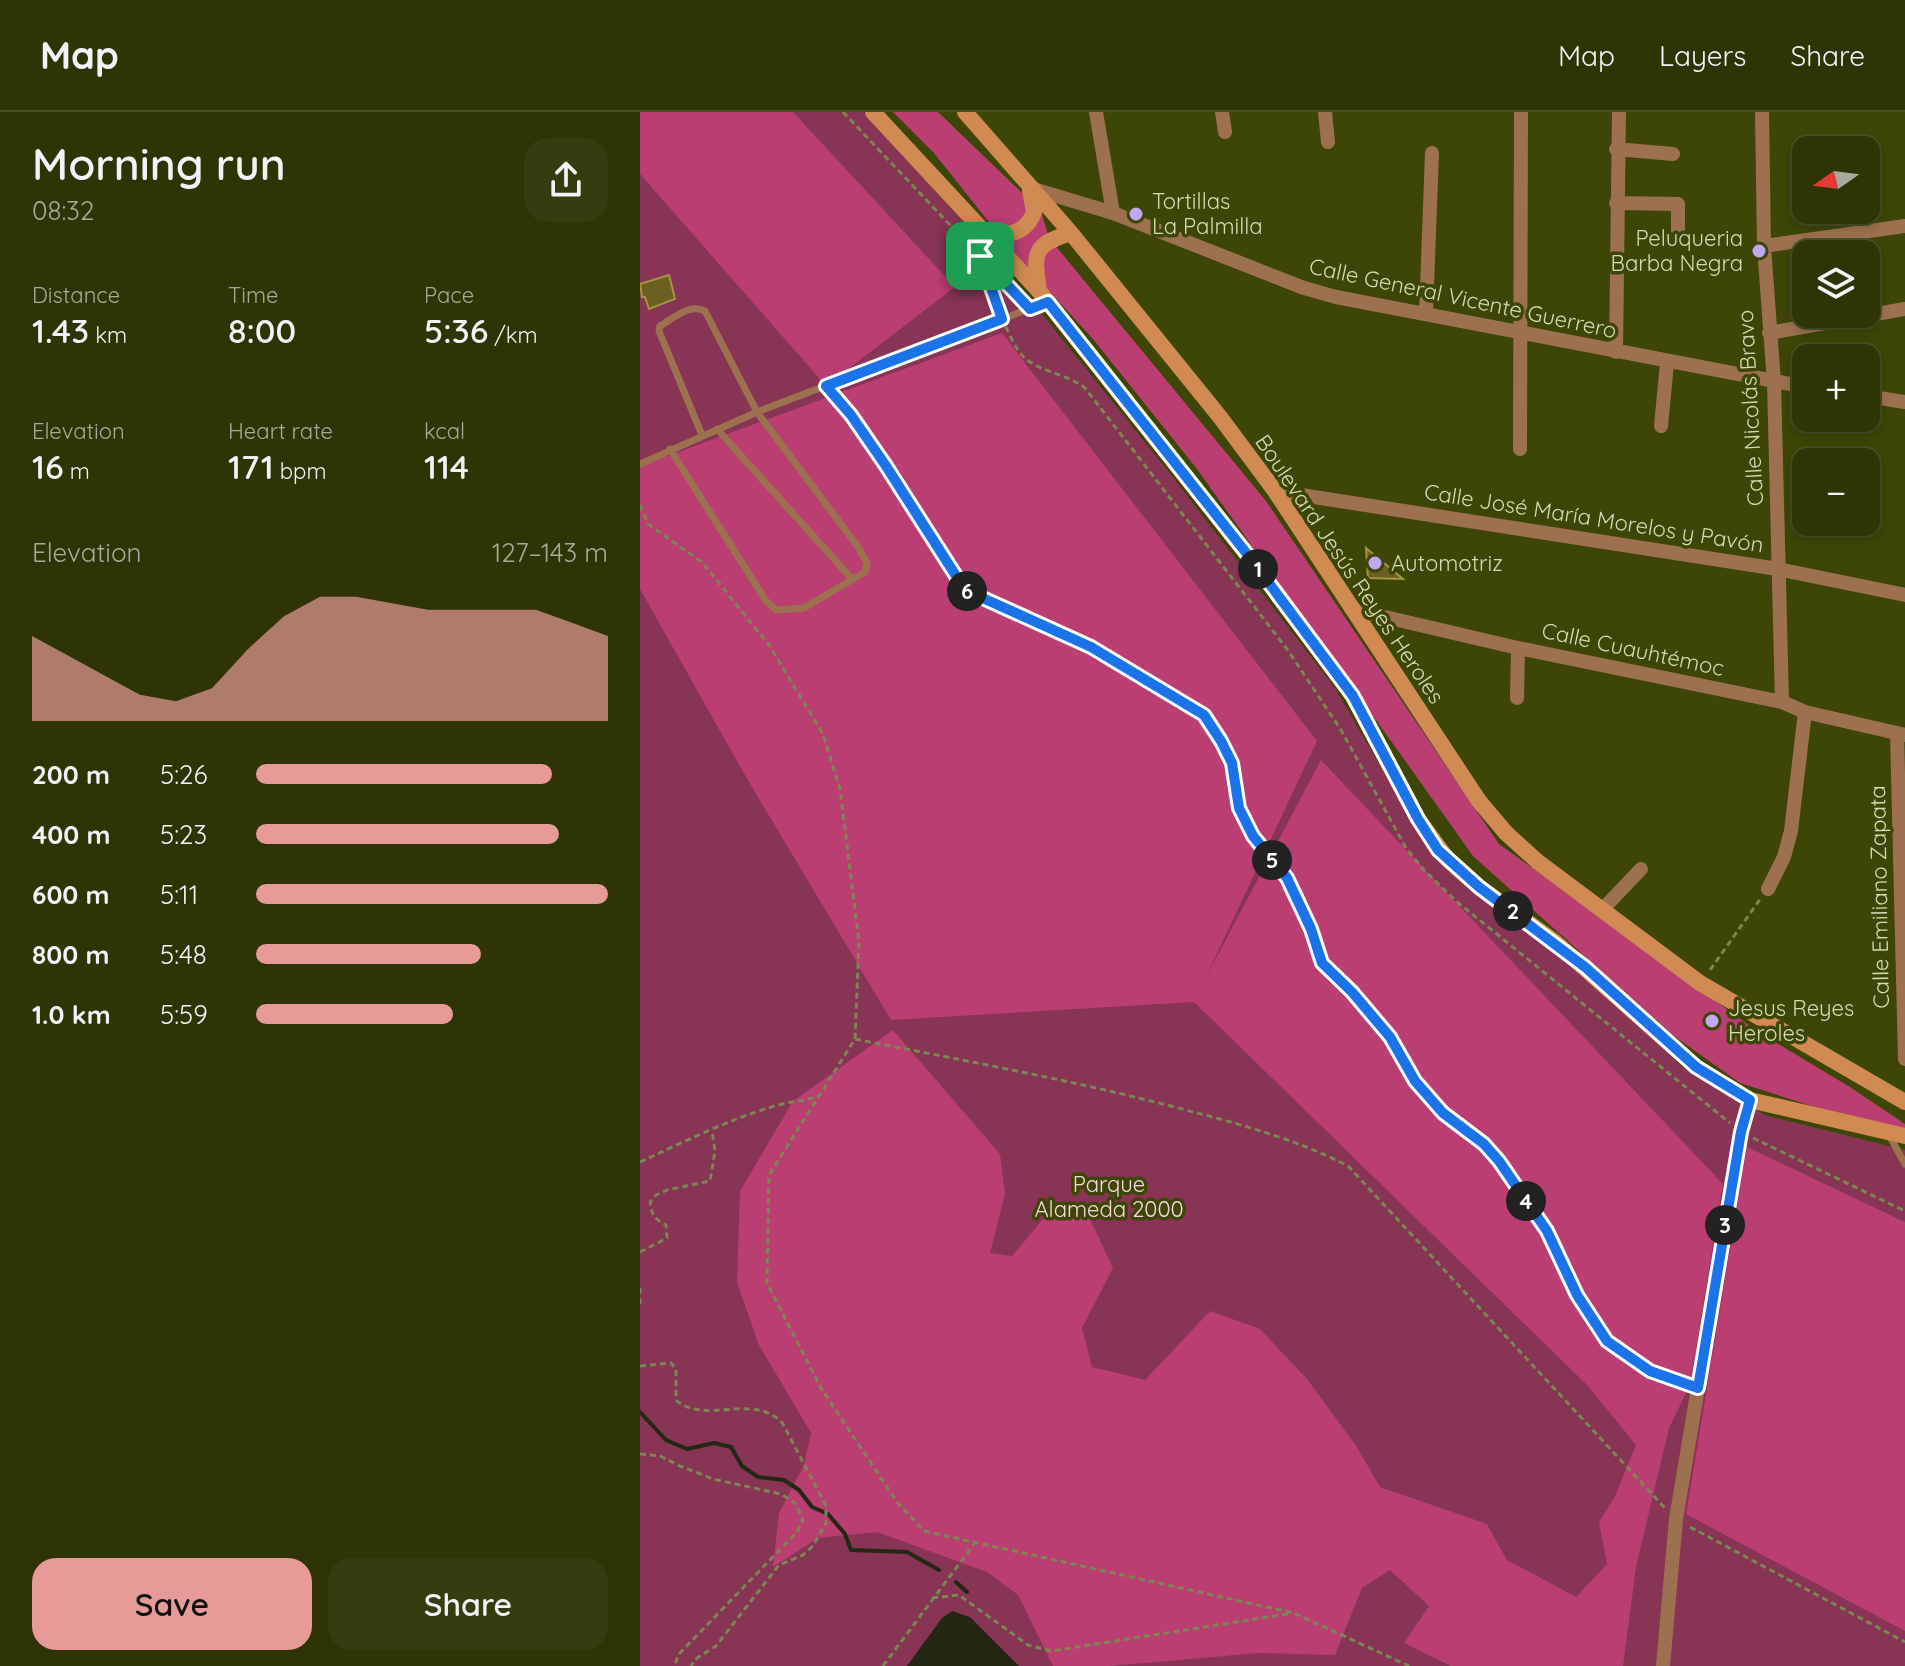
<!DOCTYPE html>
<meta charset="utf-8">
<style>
:root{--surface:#2e3405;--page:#363c0f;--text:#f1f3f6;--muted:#a7aa9a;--line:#494f27;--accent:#e69b98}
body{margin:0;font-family:Quicksand,sans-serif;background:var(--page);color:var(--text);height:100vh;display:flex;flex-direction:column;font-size:30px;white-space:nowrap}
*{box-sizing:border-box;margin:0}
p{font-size:26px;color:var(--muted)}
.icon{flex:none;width:44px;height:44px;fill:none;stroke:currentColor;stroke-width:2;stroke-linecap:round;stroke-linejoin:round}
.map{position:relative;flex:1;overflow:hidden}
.panel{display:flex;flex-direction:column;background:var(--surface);width:640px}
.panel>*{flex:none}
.needle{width:52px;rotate:256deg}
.controls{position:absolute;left:1152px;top:24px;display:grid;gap:16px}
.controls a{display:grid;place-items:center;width:88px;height:88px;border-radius:16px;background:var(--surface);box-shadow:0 4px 12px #0003,0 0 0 2px var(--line);font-size:40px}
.pin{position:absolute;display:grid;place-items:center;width:68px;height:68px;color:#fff;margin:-34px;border-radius:16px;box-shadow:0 4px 12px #0006}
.km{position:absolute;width:40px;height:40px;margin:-20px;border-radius:50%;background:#222;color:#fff;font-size:22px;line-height:40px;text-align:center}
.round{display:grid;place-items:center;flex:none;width:84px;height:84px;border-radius:24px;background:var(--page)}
.headline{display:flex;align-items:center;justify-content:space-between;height:136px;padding:0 32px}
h1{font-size:44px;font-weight:600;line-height:60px}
.figures{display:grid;grid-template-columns:repeat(3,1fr);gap:12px;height:136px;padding:8px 32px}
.figures div{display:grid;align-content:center}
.figures b{font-size:34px;font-weight:600}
.figures small{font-size:22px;font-weight:400}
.figures p{font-size:22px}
.chart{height:224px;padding:16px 32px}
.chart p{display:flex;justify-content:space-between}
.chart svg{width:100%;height:144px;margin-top:8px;fill:var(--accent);opacity:.7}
.cta{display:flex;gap:16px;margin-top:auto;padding:16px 32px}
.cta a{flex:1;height:92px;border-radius:24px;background:var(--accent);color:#111;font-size:32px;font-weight:600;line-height:92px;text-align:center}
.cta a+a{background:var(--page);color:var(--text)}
ul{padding:0 32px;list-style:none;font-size:26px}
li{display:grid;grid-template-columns:128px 96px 1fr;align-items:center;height:60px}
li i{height:20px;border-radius:10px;background:var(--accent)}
header{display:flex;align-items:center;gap:48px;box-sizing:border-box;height:112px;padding:0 40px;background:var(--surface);border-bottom:2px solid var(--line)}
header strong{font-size:38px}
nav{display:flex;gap:44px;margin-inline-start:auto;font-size:28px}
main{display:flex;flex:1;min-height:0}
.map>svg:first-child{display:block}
.green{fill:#873455}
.forest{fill:#ba3e72}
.water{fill:#232714}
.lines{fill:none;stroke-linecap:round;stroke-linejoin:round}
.stream{stroke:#232714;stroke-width:4}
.building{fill:#6b5f21;stroke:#a49443;stroke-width:2}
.path{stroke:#7d8652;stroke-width:3;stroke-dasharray:6 4;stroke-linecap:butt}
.lane{stroke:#9d714f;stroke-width:7}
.street{stroke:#9d714f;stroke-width:14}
.secondary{stroke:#d08a52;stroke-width:16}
.route-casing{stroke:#fff;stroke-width:16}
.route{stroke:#1a73e8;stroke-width:10}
.poi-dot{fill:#c0a8f4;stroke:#3d4607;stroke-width:3}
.labels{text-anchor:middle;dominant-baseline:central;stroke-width:7;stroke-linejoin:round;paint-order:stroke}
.poi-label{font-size:22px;fill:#d2dbb5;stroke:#3d4607;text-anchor:start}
.street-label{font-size:22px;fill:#d2dbb5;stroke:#3d4607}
.park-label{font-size:22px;fill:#f7d6e0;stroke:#3d4607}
</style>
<header>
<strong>Map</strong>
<nav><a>Map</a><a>Layers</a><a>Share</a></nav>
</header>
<main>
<section class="panel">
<div class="headline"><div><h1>Morning run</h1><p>08:32</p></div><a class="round"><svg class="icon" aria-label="share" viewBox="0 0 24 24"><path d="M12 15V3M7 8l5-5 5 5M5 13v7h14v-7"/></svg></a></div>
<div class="figures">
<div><p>Distance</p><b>1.43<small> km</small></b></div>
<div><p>Time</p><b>8:00</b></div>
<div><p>Pace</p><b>5:36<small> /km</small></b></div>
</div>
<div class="figures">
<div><p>Elevation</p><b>16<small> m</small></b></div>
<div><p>Heart rate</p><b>171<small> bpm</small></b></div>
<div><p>kcal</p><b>114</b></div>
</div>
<div class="chart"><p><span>Elevation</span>127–143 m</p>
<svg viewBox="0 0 160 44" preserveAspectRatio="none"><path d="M0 44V18L10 24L20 30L30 36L40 38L50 34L60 22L70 12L80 6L90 6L100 8L110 10L120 10L130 10L140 10L150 14L160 18V44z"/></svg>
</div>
<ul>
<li><b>200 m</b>5:26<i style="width:84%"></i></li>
<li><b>400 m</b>5:23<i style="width:86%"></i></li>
<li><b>600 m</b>5:11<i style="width:100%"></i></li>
<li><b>800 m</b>5:48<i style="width:64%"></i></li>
<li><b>1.0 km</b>5:59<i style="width:56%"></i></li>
</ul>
<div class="cta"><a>Save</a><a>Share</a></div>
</section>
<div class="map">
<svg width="1265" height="1554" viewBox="0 0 1265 1554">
<rect width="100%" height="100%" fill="#3d4607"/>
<path class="green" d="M 0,0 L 224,0 L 366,157 L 532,364 L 695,576 L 792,743 L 941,855 L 1042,955 L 1125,1003 L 1265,1038 L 1265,1554 L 0,1554 Z"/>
<path class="forest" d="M 0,0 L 153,0 L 315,175 L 186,274 L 0,62 Z
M 253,0 L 298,0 L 401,99 L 409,126 L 626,389 L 859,732 L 1117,919 L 1210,975 L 1265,1012 L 1265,1016 L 1181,997 L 1100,971 L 1034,924 L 833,744 L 557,357 L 453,227 L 368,134 L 294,41 Z
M 362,221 L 677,629 L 566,865 L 681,648 L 1083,1072 L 1050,1273 L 1029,1316 L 996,1455 L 983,1554 L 811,1554 L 764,1531 L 789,1494 L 750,1458 L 722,1476 L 695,1543 L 619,1541 L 469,1554 L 413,1554 L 378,1483 L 347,1460 L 237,1420 L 178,1426 L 133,1455 L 139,1401 L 164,1353 L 171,1321 L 119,1233 L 97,1171 L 100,1079 L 153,989 L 253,918 L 360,1042 L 365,1082 L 350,1141 L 372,1144 L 414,1094 L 450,1107 L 473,1156 L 442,1216 L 452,1255 L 505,1268 L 570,1199 L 620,1217 L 667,1267 L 717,1335 L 740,1375 L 847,1412 L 867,1448 L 936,1485 L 967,1452 L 959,1410 L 975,1384 L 996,1333 L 947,1273 L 554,890 L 251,908 L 106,665 L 0,477 L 0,354 Z
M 1107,1035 L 1265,1110 L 1265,1519 L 1046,1402 Z"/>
<path class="water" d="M 312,1499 L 330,1505 L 379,1554 L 267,1554 L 302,1506 Z"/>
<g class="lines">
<path class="stream" d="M 0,1300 L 26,1328 L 47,1337 L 74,1331 L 91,1335 L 102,1354 L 118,1365 L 144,1368 L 159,1378 L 172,1395 L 188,1402 L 205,1422 L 211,1438 L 267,1440 L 299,1458
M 316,1470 L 327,1480"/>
</g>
<path class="building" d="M 29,163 L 35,187 L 9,197 L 5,185 L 2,185 L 0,172 Z
M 726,436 L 763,467 L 728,466 Z"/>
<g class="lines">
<path class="path" d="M 203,0 L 382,189
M 340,144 L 359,197
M 366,215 C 371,226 377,240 387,248 C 405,261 427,262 445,276 L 647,537 L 701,618 L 766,736 L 784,758 L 816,789 L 1090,1011
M 193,282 L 246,354 L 325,478 L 451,535 L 564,603 L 581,629 L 592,651 L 599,696 L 613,724 L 647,766 L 671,817 L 682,851 L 712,880 L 750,925 L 775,969 L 803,1001 L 844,1032 L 859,1049 L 907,1119 L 937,1183 L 967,1229 L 1010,1259 L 1047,1272
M 0,393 L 8,412 L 62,450 L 129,533 L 183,622 L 200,677 L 219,830 L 215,927 L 129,1063 L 127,1171 L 181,1276 L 257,1390 L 284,1419 L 654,1501 L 769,1554
M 1070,858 L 1121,786
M 215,927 C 326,949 437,969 546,998 C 600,1012 658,1028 708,1054 L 1025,1396
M 1113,1026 L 1265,1099
M 0,1050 C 44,1030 89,1007 135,994 C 149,989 163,990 178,984
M 0,1140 L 27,1126 L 26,1113 C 14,1107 12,1103 10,1090 L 16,1083 L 27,1078 L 70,1069 L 75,1039 L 72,1018
M 0,1176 L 0,1192
M 0,1254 L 31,1251 L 36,1257 L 36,1288 C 66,1314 114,1279 143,1312 L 186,1394 L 186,1411 L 173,1434 L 163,1443 L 139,1453 L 76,1534 L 57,1546 L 51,1554
M 0,1342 L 20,1344 L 40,1354 L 73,1367 L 141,1382 L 155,1391 L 163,1408 L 157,1420 L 38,1543 L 35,1554
M 1050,1415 L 1265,1530
M 292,1486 L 319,1483 L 388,1533 L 411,1539 L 648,1502
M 243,1554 L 334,1432"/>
<path class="lane" d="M 77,317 L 213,468
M 30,337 L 126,489 L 136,498 L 164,496 L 225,460 L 227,451 L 218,435 L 117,300 L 65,199 C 49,191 34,206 20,214 L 19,219 L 62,323
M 0,352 L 117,300 L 407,190
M 1249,1023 L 1265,1052"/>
<path class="street" d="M 456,0 L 473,101
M 582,0 L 585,20
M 685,0 L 688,30
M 1122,0 L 1124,134 L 1134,270 L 1142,590
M 976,37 L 1033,42
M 390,76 L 473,101 L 664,176 L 696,185 L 1166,275
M 976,91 L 1038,92 L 1038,123
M 1124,134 L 1265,114
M 786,202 L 792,41
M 1129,221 L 1265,197
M 976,240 L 979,0
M 1226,284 L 1265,290
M 1021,314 L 1027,251
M 880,337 L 881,0
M 635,379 L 1138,457 L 1265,483
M 711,497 L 878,536 L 1142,590 L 1165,600 L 1265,623
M 877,586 L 878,536
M 1257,621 L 1265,947
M 1128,777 L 1144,745 L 1151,719 L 1165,600
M 961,799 L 1001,757
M 1023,1554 L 1036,1407 L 1101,1020 L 1110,988"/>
<path class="secondary" d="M 233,0 L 399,179 L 611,447 L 713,584 L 778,707 L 808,748 L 839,775 L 915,830 L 1056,955 L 1110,988 L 1265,1024
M 325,0 L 431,121 L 580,305 L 635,379 L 839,689 L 866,721 L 898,750 L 1060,871 L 1265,990
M 349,123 C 369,123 386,122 394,100 L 390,78
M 399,179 C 394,142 391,133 431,121"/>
</g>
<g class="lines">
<g class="route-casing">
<path id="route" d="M 340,144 L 390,197 L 408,190 L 611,447 L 713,584 L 778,707 L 798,738 L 839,775 L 945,855 L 1056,955 L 1110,988 L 1101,1020 L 1058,1276 L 1010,1259 L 967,1229 L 937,1183 L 907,1119 L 859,1049 L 844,1032 L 803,1001 L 775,969 L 750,925 L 712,880 L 682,851 L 671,817 L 647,766 L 613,724 L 599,696 L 592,651 L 581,629 L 564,603 L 451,535 L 325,478 L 246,354 L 211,303 L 186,274 L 362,207 Z"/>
</g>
<use href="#route" class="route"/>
</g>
<g class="poi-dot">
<circle cx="496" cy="102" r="8"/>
<circle cx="1119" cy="139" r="8"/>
<circle cx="735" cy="451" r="8"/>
<circle cx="1072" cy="909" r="8"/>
</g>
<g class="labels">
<g class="poi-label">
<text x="512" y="89">Tortillas<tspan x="512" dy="25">La Palmilla</tspan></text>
<text x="1103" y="126" text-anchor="end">Peluqueria<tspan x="1103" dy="25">Barba Negra</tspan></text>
<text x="751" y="451">Automotriz</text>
<text x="1088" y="896">Jesus Reyes<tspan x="1088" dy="25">Heroles</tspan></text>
</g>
<g class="street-label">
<text transform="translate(823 186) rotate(12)">Calle General Vicente Guerrero</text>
<text transform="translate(1110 296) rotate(-93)">Calle Nicolás Bravo</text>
<text transform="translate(954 406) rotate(9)">Calle José María Morelos y Pavón</text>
<text transform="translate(710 457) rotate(56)">Boulevard Jesús Reyes Heroles</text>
<text transform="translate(993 537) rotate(12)">Calle Cuauhtémoc</text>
<text transform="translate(1239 785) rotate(-91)">Calle Emiliano Zapata</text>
</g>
<g class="park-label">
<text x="469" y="1072">Parque<tspan x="469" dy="25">Alameda 2000</tspan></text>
</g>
</g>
</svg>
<div class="controls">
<a><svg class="needle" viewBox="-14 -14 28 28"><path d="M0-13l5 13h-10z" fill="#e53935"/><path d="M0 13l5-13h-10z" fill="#a7aa9a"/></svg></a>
<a><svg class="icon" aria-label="layers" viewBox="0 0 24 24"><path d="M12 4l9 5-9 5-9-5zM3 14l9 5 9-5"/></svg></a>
<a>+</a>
<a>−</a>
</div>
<div class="pin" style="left:340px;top:144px;background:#1e9e55"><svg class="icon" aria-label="arrive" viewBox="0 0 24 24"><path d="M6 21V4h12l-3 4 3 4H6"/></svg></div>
<b class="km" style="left:618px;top:457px">1</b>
<b class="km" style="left:873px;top:799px">2</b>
<b class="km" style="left:1085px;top:1113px">3</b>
<b class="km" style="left:886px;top:1089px">4</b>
<b class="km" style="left:632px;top:748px">5</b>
<b class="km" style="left:327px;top:479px">6</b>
</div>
</main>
